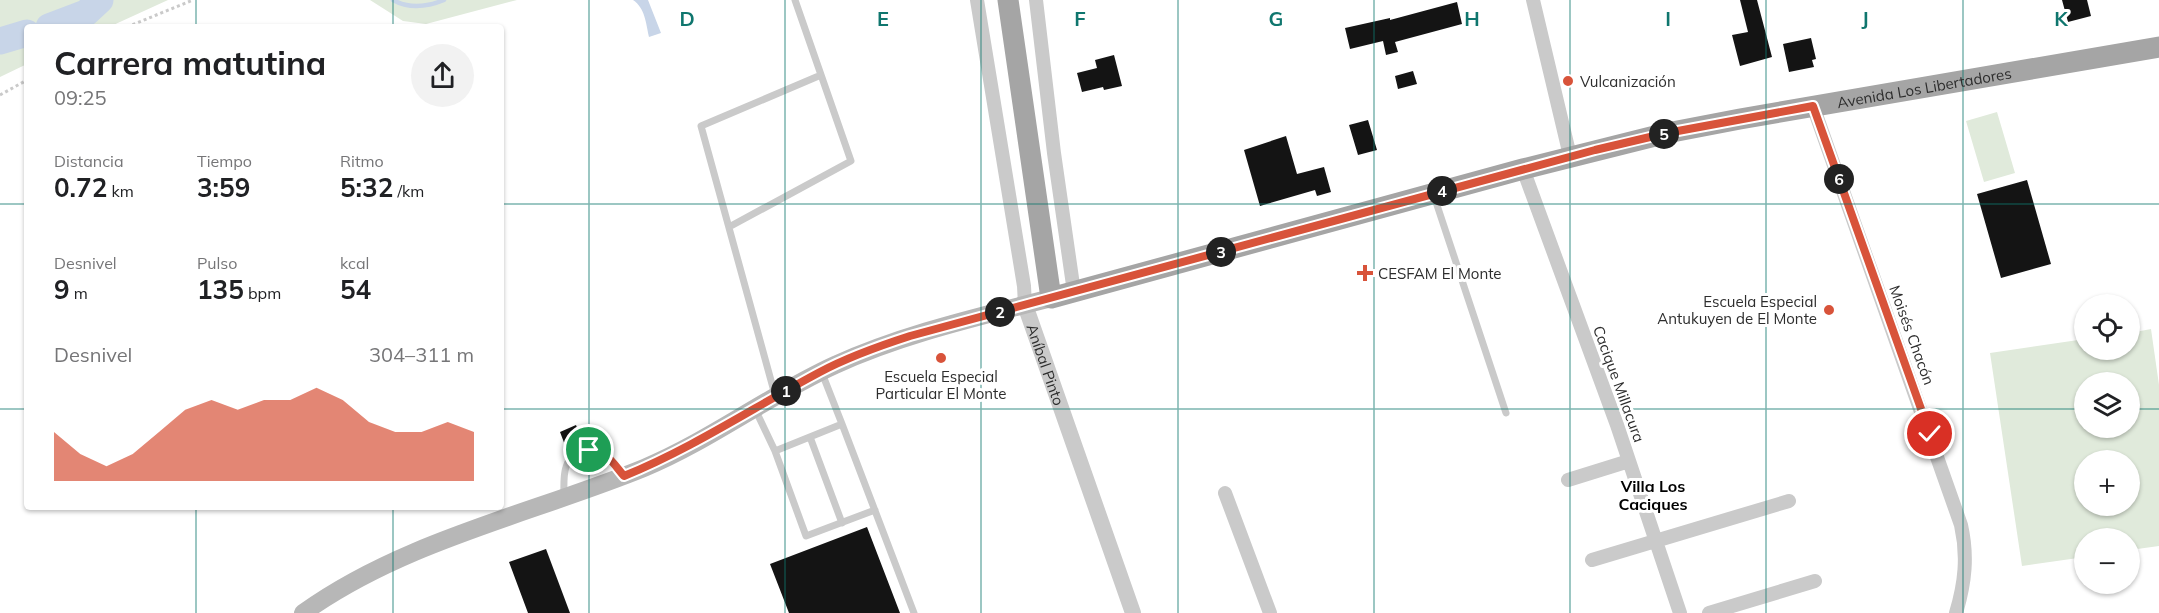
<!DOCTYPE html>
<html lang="es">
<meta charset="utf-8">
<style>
:root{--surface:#fff;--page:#f2f2f2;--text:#202124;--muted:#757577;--accent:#d8533a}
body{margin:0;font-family:Mulish,sans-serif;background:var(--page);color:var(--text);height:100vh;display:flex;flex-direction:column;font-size:22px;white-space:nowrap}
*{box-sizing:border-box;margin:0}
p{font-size:20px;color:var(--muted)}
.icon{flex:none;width:33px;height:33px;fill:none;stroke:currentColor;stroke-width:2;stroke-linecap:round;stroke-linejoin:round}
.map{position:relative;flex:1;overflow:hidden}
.details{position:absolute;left:24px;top:24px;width:480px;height:486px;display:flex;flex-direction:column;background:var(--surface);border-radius:6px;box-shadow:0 2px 4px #0004}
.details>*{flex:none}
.buttons{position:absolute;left:2074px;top:294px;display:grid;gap:12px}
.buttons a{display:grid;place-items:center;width:66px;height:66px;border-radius:50%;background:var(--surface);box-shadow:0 2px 4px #0004;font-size:30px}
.pin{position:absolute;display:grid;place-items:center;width:51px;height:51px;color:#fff;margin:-26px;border:3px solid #fff;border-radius:50%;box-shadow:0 2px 6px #0007}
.km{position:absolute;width:30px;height:30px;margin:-15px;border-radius:50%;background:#222;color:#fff;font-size:16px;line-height:30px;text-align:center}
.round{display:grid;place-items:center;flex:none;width:63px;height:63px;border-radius:32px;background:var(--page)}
.headline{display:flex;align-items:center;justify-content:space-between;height:102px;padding:0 30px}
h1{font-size:33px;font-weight:700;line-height:45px}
.metrics{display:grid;grid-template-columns:repeat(3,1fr);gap:9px;height:102px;padding:6px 30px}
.metrics div{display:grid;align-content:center}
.metrics b{font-size:26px;font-weight:700}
.metrics small{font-size:16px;font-weight:400}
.metrics p{font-size:16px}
.chart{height:168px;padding:12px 30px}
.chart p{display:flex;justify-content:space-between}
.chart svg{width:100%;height:108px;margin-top:6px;fill:var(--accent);opacity:.7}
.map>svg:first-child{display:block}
.green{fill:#e0eadb;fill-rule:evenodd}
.water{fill:#c8d5e8}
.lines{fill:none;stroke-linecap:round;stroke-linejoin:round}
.stream{stroke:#c8d5e8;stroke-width:4.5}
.river{stroke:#c8d5e8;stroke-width:27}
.building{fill:#141414}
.path{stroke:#cacaca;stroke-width:3;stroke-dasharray:3 3;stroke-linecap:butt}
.service{stroke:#cacaca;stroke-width:7}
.minor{stroke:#cacaca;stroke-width:14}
.tertiary{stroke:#cacaca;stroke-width:16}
.secondary{stroke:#b7b7b7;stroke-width:18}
.primary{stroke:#a5a5a5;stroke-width:21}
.route-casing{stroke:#fff;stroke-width:12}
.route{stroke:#d8533a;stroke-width:8}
.grid{fill:none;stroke:#0f766e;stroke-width:1.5;stroke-opacity:0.55}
.poi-dot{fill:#d8533a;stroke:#fff;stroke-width:2}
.labels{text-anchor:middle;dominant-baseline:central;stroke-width:6;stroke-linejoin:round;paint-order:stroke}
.poi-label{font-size:15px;fill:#2d2d2d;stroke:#fff;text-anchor:start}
.street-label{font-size:15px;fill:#2d2d2d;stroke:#fff}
.neighbourhood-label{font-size:16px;font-weight:bold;fill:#000;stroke:#fff}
.grid-label{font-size:20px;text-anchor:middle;font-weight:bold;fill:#0f766e;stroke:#fff;stroke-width:6;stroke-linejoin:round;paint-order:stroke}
</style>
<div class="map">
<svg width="2159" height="613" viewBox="0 0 2159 613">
<rect width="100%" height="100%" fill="#fff"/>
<path class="green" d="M 0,0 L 168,0 L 109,27 L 27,27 L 27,64 L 0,77 Z
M 370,0 L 517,0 L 426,24 L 403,21 Z
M 1997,112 L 2015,173 L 1984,182 L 1966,121 Z
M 2151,329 L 2159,385 L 2159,546 L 2130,550 L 2130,538 L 2085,538 L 2085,557 L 2022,566 L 1990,353 L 2085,339 L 2085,350 L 2130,350 L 2130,333 ZM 2130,382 L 2130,428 L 2085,428 L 2085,382 ZM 2085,460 L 2130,460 L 2130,506 L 2085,506 Z"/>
<path class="water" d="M 633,0 L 648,0 L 661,33 L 649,37 C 646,23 645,8 633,0 Z"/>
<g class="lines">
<path class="stream" d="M 393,0 C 409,9 427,7 444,0"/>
<path class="river" d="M 49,27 L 86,13 L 100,0
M 0,41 L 27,33"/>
</g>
<path class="building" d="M 1740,0 L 1757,0 L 1772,57 L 1740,66 L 1732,35 L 1748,32 Z
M 2062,0 L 2087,0 L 2091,16 L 2068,22 Z
M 1457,2 L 1462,24 L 1395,42 L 1398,52 L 1386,55 L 1383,41 L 1350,49 L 1345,28 L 1390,18 L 1390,20 Z
M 1811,38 L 1816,59 L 1812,60 L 1814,67 L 1789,72 L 1783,44 Z
M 1114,55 L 1122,86 L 1104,90 L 1103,87 L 1082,92 L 1077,73 L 1097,68 L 1095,60 Z
M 1413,71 L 1417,84 L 1398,89 L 1395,76 Z
M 1368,120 L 1377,150 L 1358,155 L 1349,125 Z
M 1286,136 L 1297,174 L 1324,167 L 1331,192 L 1317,196 L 1315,190 L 1260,206 L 1244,150 Z
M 2027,180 L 2051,264 L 2001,278 L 1977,194 Z
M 576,425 L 584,446 L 568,453 L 560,432 Z
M 867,527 L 900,613 L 789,613 L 770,564 Z
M 546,549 L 570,613 L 528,613 L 509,562 Z"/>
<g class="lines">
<path class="path" d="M 127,27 L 193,0
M 0,95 L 27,80"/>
<path class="service" d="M 1434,196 L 1506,413
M 729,227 L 851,161 L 795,0
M 822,373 L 842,424
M 775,395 L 701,126 L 821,75
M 755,409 L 775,451
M 810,437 L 842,523
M 564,497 C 564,487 563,476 566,467 C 568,460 572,456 579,454 C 602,444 608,458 622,474
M 875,510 L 806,536 L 775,451 L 842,424 C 866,487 890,550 914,613"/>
<path class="minor" d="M 977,0 L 1024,286 L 1025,305
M 1036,0 L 1054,153 L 1074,292
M 1533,0 L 1570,156
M 1813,106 L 1961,525 C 1968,556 1965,583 1956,613
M 1523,169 L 1617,425 L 1680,613
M 1568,480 L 1629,461
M 1225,493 L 1270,613
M 1592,560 L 1789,501
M 1709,613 L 1815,581"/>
<path class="tertiary" id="s1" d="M 1025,305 L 1133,613"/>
<path class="secondary" d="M 303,613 C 403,541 531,514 644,468 C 711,440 769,395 835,365 C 903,334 978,317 1051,298"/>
<path class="primary" id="s2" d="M 1008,0 L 1051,298 L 1523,169 L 1667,133 L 1740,119 L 2159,47"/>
</g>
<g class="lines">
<g class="route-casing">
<path id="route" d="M 589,450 C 606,450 613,463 624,476 C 693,448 754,407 820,372 C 848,357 879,346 910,336 L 1595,150 L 1667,133 L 1813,106 L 1930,434"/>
</g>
<use href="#route" class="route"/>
</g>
<path class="grid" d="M 196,0 L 196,27M 393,0 L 393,27M 589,0 L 589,613M 785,0 L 785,613M 981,0 L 981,613M 1178,0 L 1178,613M 1374,0 L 1374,613M 1570,0 L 1570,613M 1766,0 L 1766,613M 1963,0 L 1963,613M 0,204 L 27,204M 501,204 L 2159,204M 0,409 L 27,409M 501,409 L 2085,409M 2130,409 L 2159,409M 196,507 L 196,613M 393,507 L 393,613"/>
<g class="poi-dot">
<circle cx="1568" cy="81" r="6"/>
<path d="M1362 264h6v6h6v6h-6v6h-6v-6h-6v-6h6z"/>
<circle cx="1829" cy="310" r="6"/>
<circle cx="941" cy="358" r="6"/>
</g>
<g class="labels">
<g class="poi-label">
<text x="1580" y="81">Vulcanización</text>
<text x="1378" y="273">CESFAM El Monte</text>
<text x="1817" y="301" text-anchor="end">Escuela Especial<tspan x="1817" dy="17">Antukuyen de El Monte</tspan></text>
<text x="941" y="376" text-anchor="middle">Escuela Especial<tspan x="941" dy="17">Particular El Monte</tspan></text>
</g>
<g class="street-label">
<text stroke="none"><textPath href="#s2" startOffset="1200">Avenida Los Libertadores</textPath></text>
<text transform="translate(1912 335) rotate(70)">Moisés Chacón</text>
<text stroke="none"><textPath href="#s1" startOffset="63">Aníbal Pinto</textPath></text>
<text transform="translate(1619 384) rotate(70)">Cacique Millacura</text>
</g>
<g class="neighbourhood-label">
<text x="1653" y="486">Villa Los<tspan x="1653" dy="18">Caciques</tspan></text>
</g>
</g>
<g class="grid-label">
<text x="687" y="26">D</text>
<text x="883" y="26">E</text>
<text x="1080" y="26">F</text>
<text x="1276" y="26">G</text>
<text x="1472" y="26">H</text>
<text x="1668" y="26">I</text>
<text x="1865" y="26">J</text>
<text x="2061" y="26">K</text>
</g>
</svg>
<div class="buttons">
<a><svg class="icon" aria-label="locate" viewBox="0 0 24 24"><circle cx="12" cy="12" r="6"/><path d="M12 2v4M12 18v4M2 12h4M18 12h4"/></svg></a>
<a><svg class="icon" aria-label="layers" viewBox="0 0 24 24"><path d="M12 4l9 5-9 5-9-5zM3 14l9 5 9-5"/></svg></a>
<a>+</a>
<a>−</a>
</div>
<div class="pin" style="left:589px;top:450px;background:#1e9e55"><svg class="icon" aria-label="arrive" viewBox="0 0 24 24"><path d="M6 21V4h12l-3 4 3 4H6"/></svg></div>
<div class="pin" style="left:1930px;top:434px;background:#d93025"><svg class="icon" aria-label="check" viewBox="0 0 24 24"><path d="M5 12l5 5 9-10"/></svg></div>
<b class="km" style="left:786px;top:391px">1</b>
<b class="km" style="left:1000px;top:312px">2</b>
<b class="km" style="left:1221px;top:252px">3</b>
<b class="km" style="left:1442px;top:191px">4</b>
<b class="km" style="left:1664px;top:134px">5</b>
<b class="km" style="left:1839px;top:179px">6</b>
<section class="details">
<div class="headline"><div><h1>Carrera matutina</h1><p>09:25</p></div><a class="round"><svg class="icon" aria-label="share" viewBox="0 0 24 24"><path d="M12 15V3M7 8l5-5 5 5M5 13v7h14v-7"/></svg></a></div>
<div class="metrics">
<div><p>Distancia</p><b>0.72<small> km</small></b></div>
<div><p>Tiempo</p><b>3:59</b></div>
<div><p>Ritmo</p><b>5:32<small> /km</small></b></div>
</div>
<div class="metrics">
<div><p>Desnivel</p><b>9<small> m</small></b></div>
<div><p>Pulso</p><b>135<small> bpm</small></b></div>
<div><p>kcal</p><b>54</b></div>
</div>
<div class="chart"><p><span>Desnivel</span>304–311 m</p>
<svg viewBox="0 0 160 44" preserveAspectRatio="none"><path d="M0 44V24L10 33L20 38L30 33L40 24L50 15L60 11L70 15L80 11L90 11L100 6L110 11L120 20L130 24L140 24L150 20L160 24V44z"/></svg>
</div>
</section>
</div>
